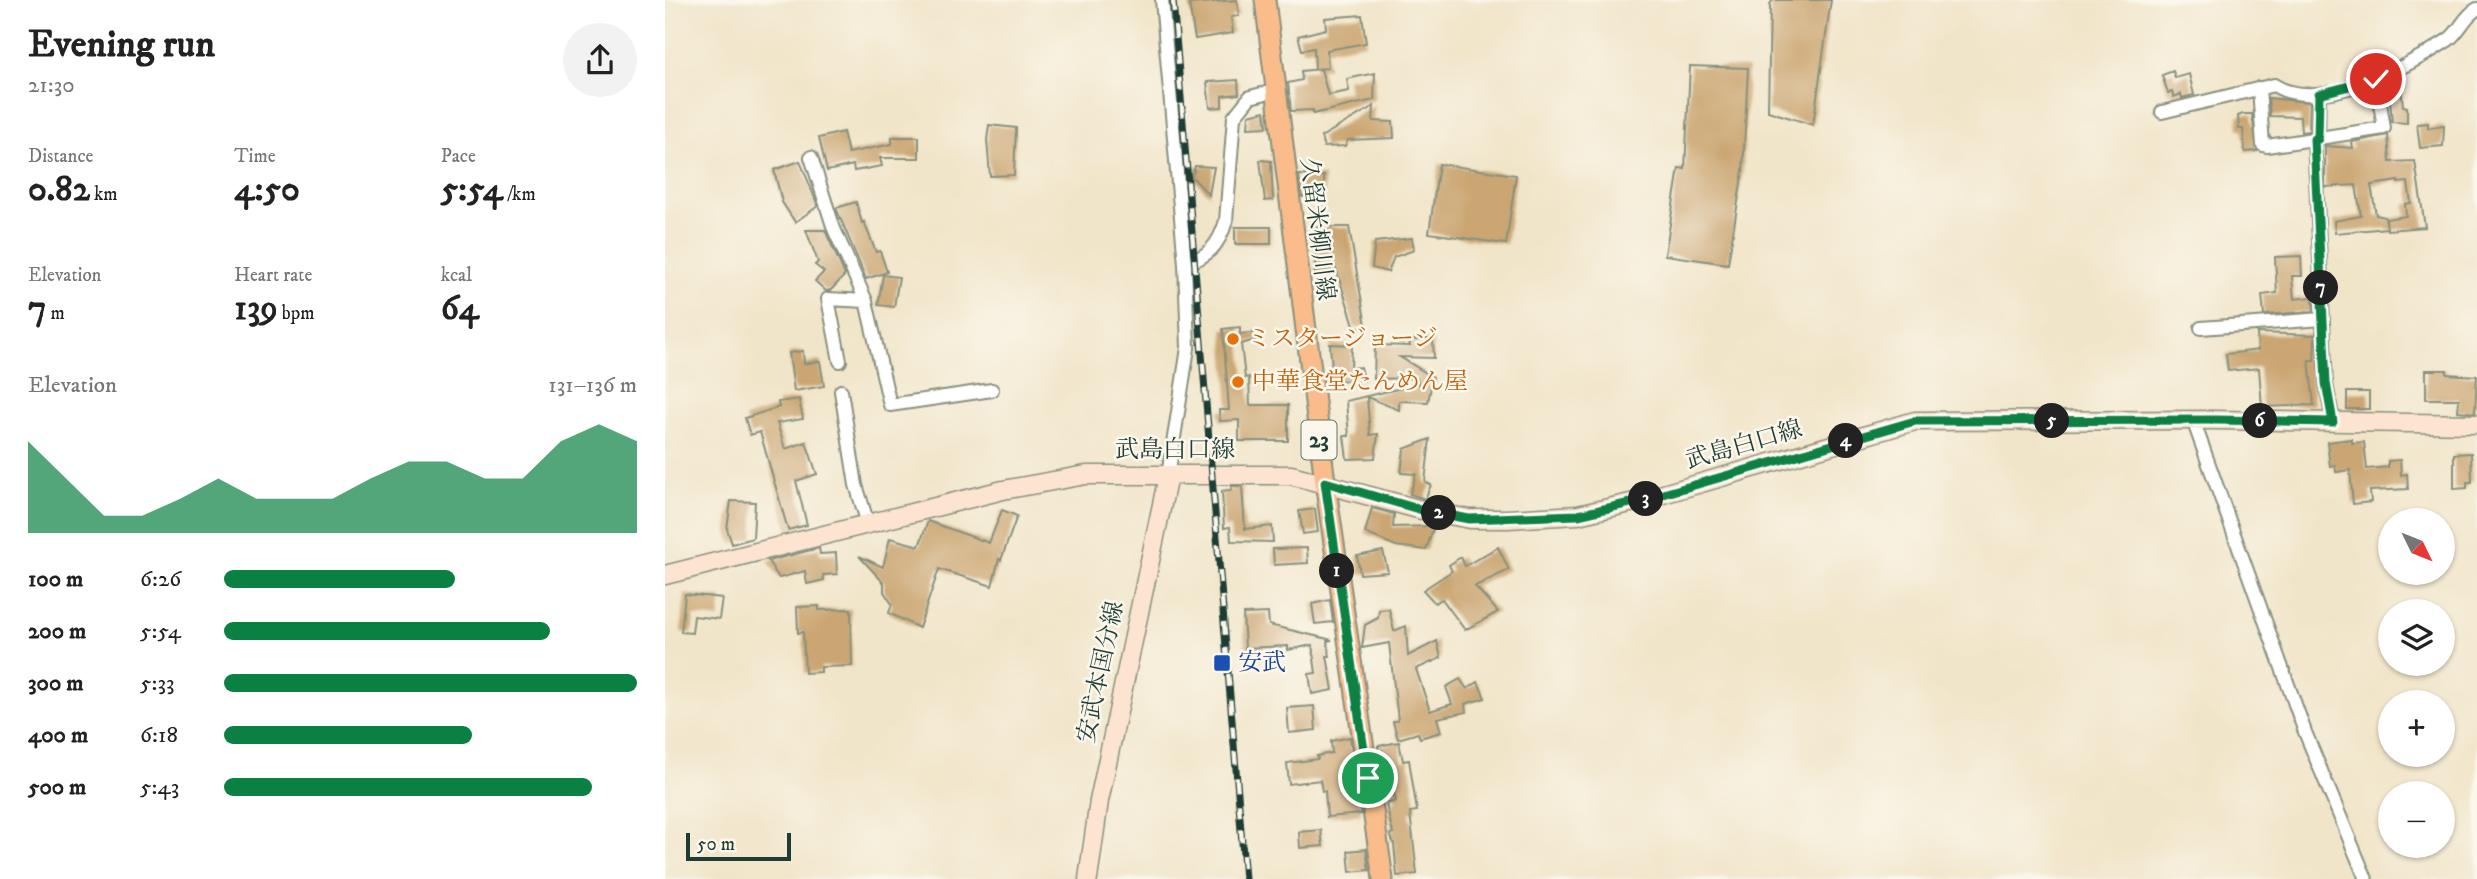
<!DOCTYPE html>
<meta charset="utf-8">
<style>
:root{--surface:#fff;--page:#f2f2f2;--text:#222;--muted:#767676;--accent:#0b8043}
body{margin:0;font-family:"IM FELL DW Pica","Noto Serif JP",serif;background:var(--page);color:var(--text);height:100vh;display:flex;flex-direction:column;font-size:26px;white-space:nowrap}
*{box-sizing:border-box;margin:0}
p{font-size:23px;color:var(--muted)}
.icon{flex:none;width:38px;height:38px;fill:none;stroke:currentColor;stroke-width:2;stroke-linecap:round;stroke-linejoin:round}
.map{position:relative;flex:1;overflow:hidden}
.drawer{display:flex;flex-direction:column;background:var(--surface);width:665px}
.drawer>*{flex:none}
.needle{width:46px;rotate:133deg}
.controls{position:absolute;left:1713px;top:508px;display:grid;gap:14px}
.controls a{display:grid;place-items:center;width:77px;height:77px;border-radius:50%;background:var(--surface);box-shadow:0 2px 5px #0004;font-size:35px}
.scale{position:absolute;left:21px;bottom:18px;width:105px;box-sizing:border-box;padding-left:7px;border:4px solid #1f3d34;border-top:0;font-size:19px;line-height:24px;white-space:nowrap;color:#1f3d34;-webkit-text-stroke:5px #fbf7ec;paint-order:stroke}
.pin{position:absolute;display:grid;place-items:center;width:60px;height:60px;color:#fff;margin:-30px;border:4px solid #fff;border-radius:50%;box-shadow:0 2px 7px #0007}
.km{position:absolute;width:35px;height:35px;margin:-18px;border-radius:50%;background:#222;color:#fff;font-size:19px;line-height:35px;text-align:center}
.round{display:grid;place-items:center;flex:none;width:74px;height:74px;border-radius:37px;background:var(--page)}
.headline{display:flex;align-items:center;justify-content:space-between;height:119px;padding:0 28px}
h1{font-size:38px;font-weight:700;line-height:52px}
.figures{display:grid;grid-template-columns:repeat(3,1fr);gap:10px;height:119px;padding:7px 28px}
.figures div{display:grid;align-content:center}
.figures b{font-size:35px;font-weight:700}
.figures small{font-size:19px;font-weight:400}
.figures p{font-size:19px}
.chart{height:196px;padding:14px 28px}
.chart p{display:flex;justify-content:space-between}
.chart svg{width:100%;height:126px;margin-top:7px;fill:var(--accent);opacity:.7}
ul{padding:0 28px;list-style:none;font-size:23px}
li{display:grid;grid-template-columns:112px 84px 1fr;align-items:center;height:52px}
li i{height:18px;border-radius:9px;background:var(--accent)}
main{display:flex;flex:1;min-height:0}
.map>svg:first-child{display:block}
.building{fill:#cba672}
.lines{fill:none;stroke-linecap:round;stroke-linejoin:round}
.street-casing{stroke:#88917e;stroke-width:16}
.secondary-casing{stroke:#88917e;stroke-width:21}
.primary-casing{stroke:#88917e;stroke-width:23}
.street{stroke:#fff;stroke-width:12}
.secondary{stroke:#fde4d0;stroke-width:18}
.primary{stroke:#f9bc8a;stroke-width:19}
.rail-casing{stroke:#1f3d34;stroke-width:7}
.rail{stroke:#fbf7ec;stroke-width:4.5;stroke-dasharray:13;stroke-linecap:butt}
.route-casing{stroke:#fff;stroke-width:14}
.route{stroke:#0b8043;stroke-width:9}
.food-dot{fill:#e8710a;stroke:#fbf7ec;stroke-width:2.5}
.transit-dot{fill:#1a4fb4;stroke:#fbf7ec;stroke-width:2.5}
.labels{text-anchor:middle;dominant-baseline:central;stroke-width:5;stroke-linejoin:round;paint-order:stroke}
.shield{fill:#fbf7ec;stroke:#61756b;stroke-width:2}
.shield-label{font-size:23px;font-weight:bold;fill:#1f3d34}
.street-label{font-size:24px;fill:#1f3d34;stroke:#fbf7ec}
.food-label{font-size:24px;fill:#c56008;stroke:#fbf7ec;text-anchor:start}
.transit-label{font-size:24px;fill:#164399;stroke:#fbf7ec;text-anchor:start}
</style>
<main>
<section class="drawer">
<div class="headline"><div><h1>Evening run</h1><p>21:30</p></div><a class="round"><svg class="icon" aria-label="share" viewBox="0 0 24 24"><path d="M12 15V3M7 8l5-5 5 5M5 13v7h14v-7"/></svg></a></div>
<div class="figures">
<div><p>Distance</p><b>0.82<small> km</small></b></div>
<div><p>Time</p><b>4:50</b></div>
<div><p>Pace</p><b>5:54<small> /km</small></b></div>
</div>
<div class="figures">
<div><p>Elevation</p><b>7<small> m</small></b></div>
<div><p>Heart rate</p><b>139<small> bpm</small></b></div>
<div><p>kcal</p><b>64</b></div>
</div>
<div class="chart"><p><span>Elevation</span>131–136 m</p>
<svg viewBox="0 0 160 44" preserveAspectRatio="none"><path d="M0 44V12L10 25L20 38L30 38L40 32L50 25L60 32L70 32L80 32L90 25L100 19L110 19L120 25L130 25L140 12L150 6L160 12V44z"/></svg>
</div>
<ul>
<li><b>100 m</b>6:26<i style="width:56%"></i></li>
<li><b>200 m</b>5:54<i style="width:79%"></i></li>
<li><b>300 m</b>5:33<i style="width:100%"></i></li>
<li><b>400 m</b>6:18<i style="width:60%"></i></li>
<li><b>500 m</b>5:43<i style="width:89%"></i></li>
</ul>
</section>
<div class="map">
<svg width="1812" height="879" viewBox="0 0 1812 879">
<rect width="100%" height="100%" fill="#fbf7ec"/>
<filter id="ink" filterUnits="userSpaceOnUse"><feTurbulence type="fractalNoise" baseFrequency=".0143" numOctaves="2"/><feDisplacementMap in="SourceGraphic" scale="14" xChannelSelector="R" yChannelSelector="G"/><feConvolveMatrix kernelMatrix="1 2 1 2 8 2 1 2 1" color-interpolation-filters="sRGB"/></filter>
<filter id="wash" filterUnits="userSpaceOnUse"><feTurbulence type="fractalNoise" baseFrequency=".00686" numOctaves="4" result="noise"/><feDisplacementMap in="SourceGraphic" scale="28" xChannelSelector="R" yChannelSelector="G"/><feGaussianBlur stdDeviation="1.57" result="paint"/><feColorMatrix in="noise" values="0 0 0 0 0 0 0 0 0 0 0 0 0 0 0 0 0 1.4 0 .05"/><feComposite in="paint" operator="in"/></filter>
<g filter="url(#wash)">
<rect width="100%" height="100%" fill="#f1e5c9"/>
<g id="blocks">
<path class="building" d="M 572,0 L 574,16 L 566,17 L 568,33 L 530,39 L 524,4 Z
M 1108,0 L 1166,0 L 1148,125 L 1103,111 L 1105,4 Z
M 697,15 L 701,43 L 662,50 L 663,68 L 650,69 L 649,48 L 637,50 L 633,36 L 661,29 L 660,18 Z
M 1025,66 L 1083,68 L 1078,170 L 1063,264 L 1000,255 L 1014,168 L 1020,169 Z
M 656,69 L 663,95 L 684,91 L 682,79 L 710,73 L 709,100 L 648,114 L 648,110 L 626,111 L 623,83 L 637,80 L 636,71 Z
M 1508,71 L 1510,78 L 1524,74 L 1529,95 L 1517,98 L 1516,94 L 1509,97 L 1507,92 L 1503,93 L 1497,75 Z
M 573,80 L 574,94 L 557,96 L 557,107 L 545,108 L 542,82 Z
M 1736,86 L 1738,106 L 1742,107 L 1742,123 L 1727,122 L 1724,87 Z
M 1603,98 L 1645,102 L 1644,131 L 1636,132 L 1635,117 L 1605,116 Z
M 709,106 L 708,121 L 728,122 L 729,138 L 683,140 L 680,146 L 659,147 L 656,137 Z
M 600,111 L 602,127 L 583,128 L 584,115 Z
M 1578,114 L 1587,114 L 1592,151 L 1580,152 L 1578,129 L 1574,129 L 1573,116 Z
M 1763,123 L 1763,128 L 1779,126 L 1778,146 L 1755,148 L 1752,124 Z
M 324,125 L 351,128 L 349,175 L 325,176 L 322,140 Z
M 178,132 L 183,153 L 227,144 L 227,137 L 254,137 L 254,158 L 215,158 L 217,166 L 189,171 L 188,165 L 162,171 L 154,138 Z
M 1723,135 L 1725,162 L 1750,161 L 1760,227 L 1722,230 L 1721,219 L 1741,216 L 1740,204 L 1746,203 L 1743,182 L 1733,183 L 1733,181 L 1706,185 L 1711,215 L 1720,217 L 1722,228 L 1670,233 L 1669,221 L 1696,216 L 1691,185 L 1660,187 L 1660,146 L 1688,148 L 1687,142 Z
M 595,160 L 606,161 L 608,200 L 600,201 Z
M 135,161 L 153,206 L 130,222 L 117,202 L 109,170 Z
M 774,164 L 851,175 L 841,244 L 764,233 Z
M 530,166 L 549,167 L 544,195 L 527,177 Z
M 634,175 L 659,176 L 659,195 L 637,197 Z
M 191,202 L 197,223 L 199,222 L 211,252 L 215,251 L 222,272 L 201,279 L 171,208 Z
M 570,227 L 606,227 L 606,244 L 570,244 Z
M 650,227 L 684,227 L 701,326 L 690,328 L 671,269 L 650,274 Z
M 141,230 L 160,230 L 180,275 L 166,290 L 161,291 L 150,281 L 159,272 L 150,265 L 153,262 Z
M 747,238 L 749,250 L 729,257 L 723,272 L 707,268 L 710,242 Z
M 1636,256 L 1637,276 L 1627,276 L 1629,299 L 1648,297 L 1649,311 L 1599,315 L 1597,295 L 1612,293 L 1610,257 Z
M 218,275 L 234,277 L 229,307 L 213,305 Z
M 575,327 L 575,334 L 596,332 L 597,338 L 576,344 L 580,378 L 584,377 L 585,405 L 623,405 L 623,441 L 574,441 L 574,420 L 555,421 L 554,410 L 564,410 L 558,329 Z
M 1592,333 L 1650,335 L 1649,360 L 1644,360 L 1649,405 L 1597,407 L 1594,368 L 1563,371 L 1561,354 L 1593,350 Z
M 768,339 L 769,358 L 735,357 L 768,377 L 763,402 L 734,401 L 734,410 L 702,397 L 705,435 L 713,434 L 710,458 L 682,459 L 679,436 L 684,436 L 681,401 L 753,384 L 752,378 L 709,379 L 710,345 L 745,346 L 744,340 Z
M 665,344 L 687,345 L 686,368 L 696,367 L 699,380 L 670,381 L 665,369 L 667,369 Z
M 138,351 L 139,364 L 155,361 L 159,386 L 129,391 L 124,353 Z
M 1761,370 L 1782,370 L 1782,374 L 1812,376 L 1810,413 L 1793,411 L 1794,399 L 1761,399 Z
M 1682,392 L 1704,392 L 1704,409 L 1682,409 Z
M 134,399 L 138,419 L 112,423 L 113,426 L 120,449 L 141,442 L 152,474 L 131,481 L 142,525 L 123,530 L 95,432 L 85,435 L 80,418 L 114,407 L 113,402 Z
M 765,439 L 760,482 L 766,485 L 760,499 L 745,494 L 751,474 L 736,473 L 739,449 Z
M 1687,439 L 1687,443 L 1699,442 L 1702,469 L 1723,467 L 1723,461 L 1735,460 L 1736,475 L 1742,474 L 1743,489 L 1705,491 L 1706,502 L 1688,504 L 1685,470 L 1671,472 L 1670,465 L 1665,466 L 1662,442 Z
M 1806,453 L 1807,482 L 1802,482 L 1802,488 L 1789,489 L 1789,454 Z
M 566,486 L 577,486 L 580,529 L 607,526 L 608,542 L 566,541 L 565,527 L 559,528 L 557,491 L 567,490 Z
M 66,501 L 90,502 L 88,538 L 67,544 L 62,529 Z
M 707,508 L 729,514 L 728,527 L 769,526 L 761,550 L 731,546 L 700,533 Z
M 650,509 L 653,532 L 638,534 L 634,511 Z
M 337,510 L 352,516 L 336,560 L 334,559 L 327,586 L 274,569 L 254,628 L 224,613 L 227,604 L 219,592 L 219,583 L 194,556 L 218,567 L 225,538 L 254,546 L 263,521 L 324,543 Z
M 833,547 L 844,570 L 810,586 L 833,612 L 800,630 L 777,599 L 770,603 L 758,590 L 787,571 L 784,565 L 796,557 L 800,566 Z
M 154,548 L 155,554 L 171,553 L 172,574 L 158,575 L 159,580 L 142,584 L 140,571 L 114,578 L 103,561 Z
M 642,548 L 643,563 L 609,565 L 608,549 Z
M 718,551 L 723,572 L 695,574 L 692,556 Z
M 20,594 L 57,598 L 54,619 L 29,616 L 27,633 L 16,632 Z
M 665,600 L 668,622 L 650,624 L 647,604 Z
M 154,606 L 154,610 L 186,609 L 187,666 L 156,667 L 156,672 L 140,673 L 138,632 L 133,633 L 132,607 Z
M 724,609 L 729,631 L 741,626 L 743,656 L 772,641 L 776,658 L 751,669 L 765,711 L 787,704 L 781,687 L 795,679 L 802,689 L 813,682 L 820,698 L 800,704 L 801,712 L 772,718 L 776,732 L 755,738 L 753,733 L 733,739 L 728,722 L 733,720 L 724,643 L 697,648 L 700,625 L 713,618 L 714,610 Z
M 603,613 L 604,625 L 667,640 L 662,641 L 665,656 L 662,656 L 668,690 L 647,694 L 644,674 L 651,673 L 647,645 L 623,650 L 623,646 L 580,648 L 578,614 Z
M 649,706 L 651,730 L 624,733 L 622,708 Z
M 685,737 L 696,814 L 662,817 L 660,791 L 657,791 L 655,780 L 624,784 L 622,763 L 653,759 L 652,756 L 667,753 L 666,741 Z
M 734,742 L 738,761 L 744,760 L 752,811 L 745,812 L 752,874 L 732,876 L 729,844 L 725,834 L 728,833 L 721,804 L 731,801 L 724,775 L 715,776 L 713,746 Z
M 656,830 L 658,846 L 635,848 L 634,832 Z
M 701,849 L 704,870 L 685,872 L 683,851 Z"/>
</g>
</g>
<g filter="url(#ink)">
<use href="#blocks" fill-opacity="0" stroke="#88917e" stroke-width="2"/>
<g class="lines">
<g class="street-casing">
<path id="street" d="M 497,0 L 520,264 L 523,348 L 503,476
M 1594,88 L 1598,145 L 1602,146 L 1719,128 L 1711,79
M 1497,112 L 1609,85 C 1653,114 1743,67 1783,40 C 1795,32 1799,16 1812,9
M 1649,139 L 1661,383 L 1668,422
M 1653,139 L 1654,94
M 146,157 L 169,229 L 201,301 L 163,299 L 175,361
M 520,264 C 543,257 554,245 561,221 L 569,117 L 585,97 L 609,91
M 201,301 L 225,405 L 327,390
M 1536,328 L 1658,319
M 176,391 L 191,485 L 203,524
M 1528,420 L 1640,732 L 1701,879"/>
</g>
<g class="secondary-casing">
<path id="secondary" d="M 0,575 L 338,490 L 421,475 L 626,475 L 757,510 L 805,519 L 843,519 L 913,515 L 974,501 L 1250,421 L 1550,420 L 1812,424
M 423,879 L 434,801 L 503,476"/>
</g>
<g class="primary-casing">
<path id="primary" d="M 600,0 L 660,482 L 718,879"/>
</g>
<use href="#street" class="street"/>
<use href="#secondary" class="secondary"/>
<use href="#primary" class="primary"/>
<g class="rail-casing">
<path id="rail" d="M 508,0 L 580,879"/>
</g>
<use href="#rail" class="rail"/>
</g>
</g>
<g class="lines" filter="url(#ink)">
<g class="route-casing">
<path id="route" d="M 703,778 L 660,482 L 757,510 L 804,519 L 913,515 L 974,501 L 1250,421 L 1550,420 L 1668,422 L 1661,383 L 1649,139 L 1653,139 L 1654,94 L 1711,79"/>
</g>
<use href="#route" class="route"/>
</g>
<g class="food-dot">
<circle cx="568" cy="339" r="7"/>
<circle cx="573" cy="382" r="7"/>
</g>
<rect class="transit-dot" x="548" y="654" width="18" height="18" rx="3.5"/>
<g class="labels">
<rect class="shield" x="636.5" y="420.5" width="35" height="39" rx="5"/>
<g class="shield-label">
<text x="654" y="440">23</text>
</g>
<g class="street-label">
<text transform="translate(652 229) rotate(83)">久留米柳川線</text>
<text transform="translate(1079 445) rotate(-16)">武島白口線</text>
<text x="510" y="450">武島白口線</text>
<text transform="translate(436 672) rotate(-78)">安武本国分線</text>
</g>
<g class="food-label">
<text x="582" y="339">ミスタージョージ</text>
<text x="587" y="382">中華食堂たんめん屋</text>
</g>
<g class="transit-label">
<text x="573" y="663">安武</text>
</g>
</g>
</svg>
<div class="controls">
<a><svg class="needle" viewBox="-14 -14 28 28"><path d="M0-13l5 13h-10z" fill="#e53935"/><path d="M0 13l5-13h-10z" fill="#767676"/></svg></a>
<a><svg class="icon" aria-label="layers" viewBox="0 0 24 24"><path d="M12 4l9 5-9 5-9-5zM3 14l9 5 9-5"/></svg></a>
<a>+</a>
<a>−</a>
</div>
<div class="scale">50 m</div>
<div class="pin" style="left:703px;top:778px;background:#1e9e55"><svg class="icon" aria-label="arrive" viewBox="0 0 24 24"><path d="M6 21V4h12l-3 4 3 4H6"/></svg></div>
<div class="pin" style="left:1711px;top:79px;background:#d93025"><svg class="icon" aria-label="check" viewBox="0 0 24 24"><path d="M5 12l5 5 9-10"/></svg></div>
<b class="km" style="left:672px;top:571px">1</b>
<b class="km" style="left:774px;top:513px">2</b>
<b class="km" style="left:981px;top:499px">3</b>
<b class="km" style="left:1181px;top:441px">4</b>
<b class="km" style="left:1387px;top:421px">5</b>
<b class="km" style="left:1595px;top:421px">6</b>
<b class="km" style="left:1656px;top:288px">7</b>
</div>
</main>
